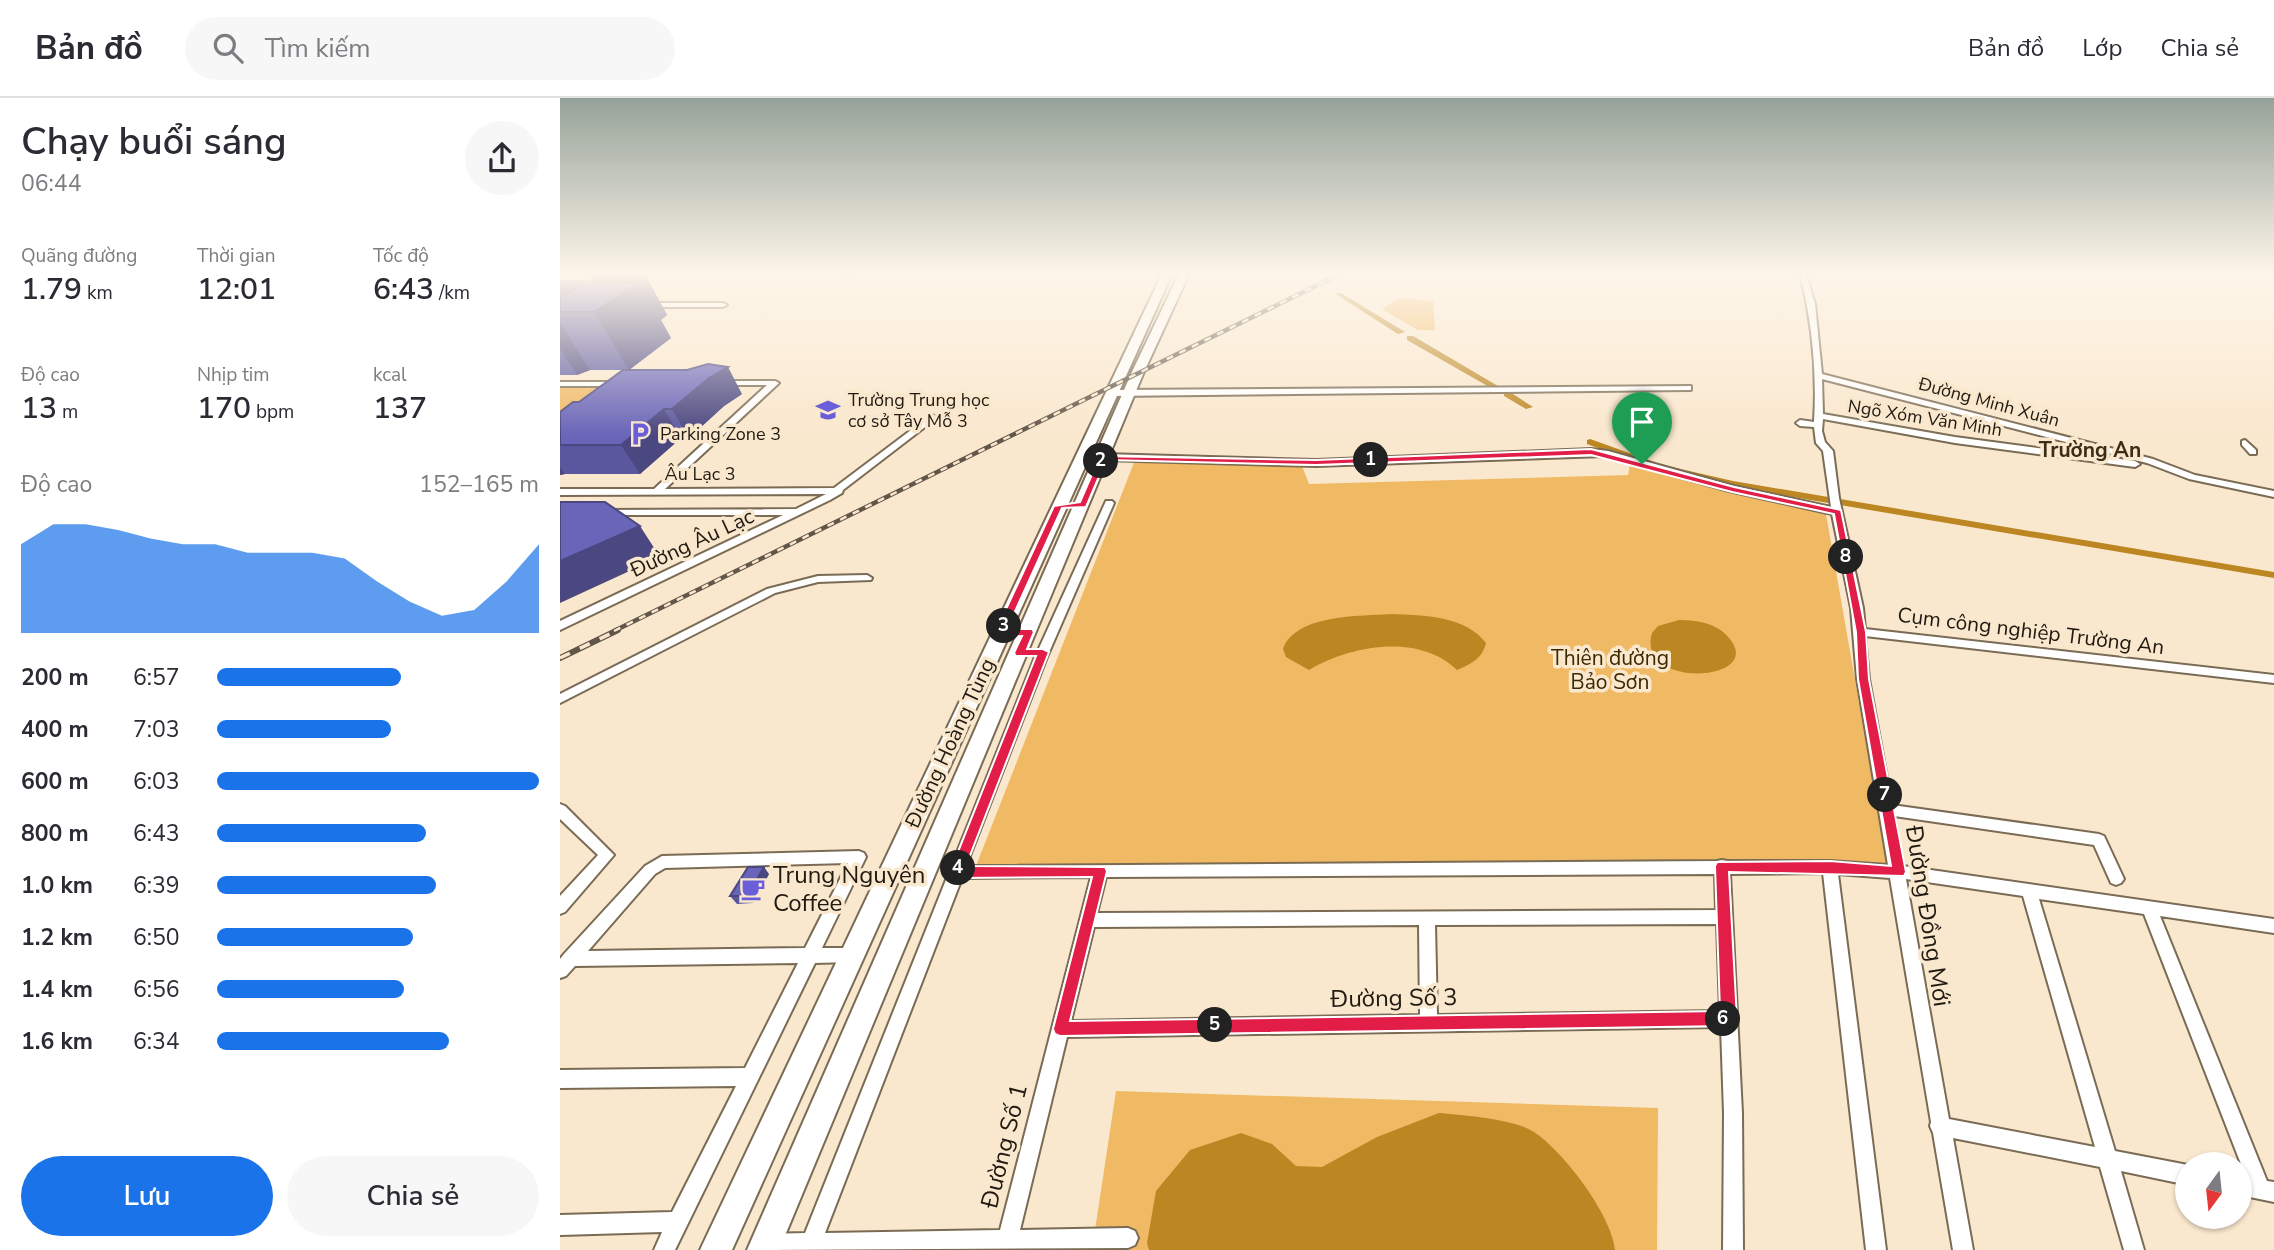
<!DOCTYPE html>
<html lang="vi">
<meta charset="utf-8">
<style>
:root{--surface:#fff;--page:#f7f7f7;--text:#2b2b33;--muted:#7c7c81;--line:#e1e1e2;--accent:#1a73e8}
body{margin:0;font-family:"Nunito Sans",sans-serif;background:var(--page);color:var(--text);height:100vh;display:flex;flex-direction:column;font-size:26px;white-space:nowrap}
*{box-sizing:border-box;margin:0}
p{font-size:23px;color:var(--muted)}
.icon{flex:none;width:38px;height:38px;fill:none;stroke:currentColor;stroke-width:2;stroke-linecap:round;stroke-linejoin:round}
.map{position:relative;flex:1;overflow:hidden}
.side{display:flex;flex-direction:column;background:var(--surface);width:560px}
.side>*{flex:none}
.needle{width:46px;rotate:195deg}
.buttons{position:absolute;left:1615px;top:1054px;display:grid;gap:14px}
.buttons a{display:grid;place-items:center;width:77px;height:77px;border-radius:50%;background:var(--surface);box-shadow:0 2px 5px #0004;font-size:35px}
.pin{position:absolute;display:grid;place-items:center;width:60px;height:60px;color:#fff;margin:-72px -30px;border-radius:50% 50% 50% 0;rotate:-45deg;box-shadow:0 0 7px #0007}
.pin .icon{rotate:45deg}
.km{position:absolute;width:35px;height:35px;margin:-18px;border-radius:50%;background:#222;color:#fff;font-size:19px;line-height:35px;text-align:center}
.round{display:grid;place-items:center;flex:none;width:74px;height:74px;border-radius:37px;background:var(--page)}
.overview{display:flex;align-items:center;justify-content:space-between;height:119px;padding:0 21px}
h1{font-size:38px;font-weight:600;line-height:52px}
.stats{display:grid;grid-template-columns:repeat(3,1fr);gap:10px;height:119px;padding:7px 21px}
.stats div{display:grid;align-content:center}
.stats b{font-size:30px;font-weight:600}
.stats small{font-size:19px;font-weight:400}
.stats p{font-size:19px}
.chart{height:196px;padding:14px 21px}
.chart p{display:flex;justify-content:space-between}
.chart svg{width:100%;height:126px;margin-top:7px;fill:var(--accent);opacity:.7}
.cta{display:flex;gap:14px;margin-top:auto;padding:14px 21px}
.cta a{flex:1;height:80px;border-radius:42px;background:var(--accent);color:#fff;font-size:28px;font-weight:600;line-height:80px;text-align:center}
.cta a+a{background:var(--page);color:var(--text)}
ul{padding:0 21px;list-style:none;font-size:23px}
li{display:grid;grid-template-columns:112px 84px 1fr;align-items:center;height:52px}
li i{height:18px;border-radius:9px;background:var(--accent)}
header{display:flex;align-items:center;gap:42px;box-sizing:border-box;height:98px;padding:0 35px;background:var(--surface);border-bottom:2px solid var(--line)}
header strong{font-size:33px}
nav{display:flex;gap:38px;margin-inline-start:auto;font-size:24px}
.search{width:490px;height:63px;background:var(--page);display:flex;align-items:center;gap:18px;box-sizing:border-box;padding:0 24px;border-radius:38px;color:var(--muted);font-size:26px}
main{display:flex;flex:1;min-height:0}
.map>svg:first-child{display:block}
.green{fill:#f0b963}
.water{fill:#bc8622}
.lines{fill:none;stroke-linecap:round;stroke-linejoin:round}
.canal{fill:#bc8622;fill-rule:evenodd}
.minor-casing{stroke:#7a6b54;stroke-width:4}
.primary-casing{stroke:#7a6b54;stroke-width:4}
.minor{fill:#fff;fill-rule:evenodd}
.primary{fill:#fff;fill-rule:evenodd}
.rail-far1-casing{stroke:#615648;stroke-width:4.5}
.rail-casing{stroke:#615648;stroke-width:6}
.rail-far1{stroke:#fae8ce;stroke-width:2.5;stroke-dasharray:7;stroke-linecap:butt}
.rail{stroke:#fae8ce;stroke-width:3.5;stroke-dasharray:11;stroke-linecap:butt}
.wall{fill:#5a579e}
.shaded-wall{fill:#4a4781}
.building{fill:#6965b8;stroke:#4a4781;stroke-width:2}
.route{fill:#e11d48;stroke:#fff;stroke-width:2;fill-rule:evenodd}
.labels{text-anchor:middle;dominant-baseline:central;stroke-width:7;stroke-linejoin:round;paint-order:stroke}
.far-poi-label{font-size:18px;fill:#211a11;stroke:#fae8ce;text-anchor:start}
.far-street-label{font-size:18px;fill:#211a11;stroke:#fae8ce}
.far-quarter-label{font-size:21px;font-weight:bold;fill:#3b2d18;stroke:#fae8ce}
.street-label{font-size:21px;fill:#211a11;stroke:#fae8ce}
.park-label{font-size:21px;fill:#3e2800;stroke:#fae8ce}
.near-poi-label{font-size:24px;fill:#211a11;stroke:#fae8ce;text-anchor:start}
.near-street-label{font-size:24px;fill:#211a11;stroke:#fae8ce}
</style>
<header>
<strong>Bản đồ</strong>
<div class="search"><svg class="icon" aria-label="search" viewBox="0 0 24 24"><circle cx="10" cy="10" r="6"/><path d="M15 15l6 6"/></svg>Tìm kiếm</div>
<nav><a>Bản đồ</a><a>Lớp</a><a>Chia sẻ</a></nav>
</header>
<main>
<section class="side">
<div class="overview"><div><h1>Chạy buổi sáng</h1><p>06:44</p></div><a class="round"><svg class="icon" aria-label="share" viewBox="0 0 24 24"><path d="M12 15V3M7 8l5-5 5 5M5 13v7h14v-7"/></svg></a></div>
<div class="stats">
<div><p>Quãng đường</p><b>1.79<small> km</small></b></div>
<div><p>Thời gian</p><b>12:01</b></div>
<div><p>Tốc độ</p><b>6:43<small> /km</small></b></div>
</div>
<div class="stats">
<div><p>Độ cao</p><b>13<small> m</small></b></div>
<div><p>Nhịp tim</p><b>170<small> bpm</small></b></div>
<div><p>kcal</p><b>137</b></div>
</div>
<div class="chart"><p><span>Độ cao</span>152–165 m</p>
<svg viewBox="0 0 160 44" preserveAspectRatio="none"><path d="M0 44V13L10 6L20 6L30 8L40 11L50 13L60 13L70 16L80 16L90 16L100 18L110 26L120 33L130 38L140 36L150 26L160 13V44z"/></svg>
</div>
<ul>
<li><b>200 m</b>6:57<i style="width:57%"></i></li>
<li><b>400 m</b>7:03<i style="width:54%"></i></li>
<li><b>600 m</b>6:03<i style="width:100%"></i></li>
<li><b>800 m</b>6:43<i style="width:65%"></i></li>
<li><b>1.0 km</b>6:39<i style="width:68%"></i></li>
<li><b>1.2 km</b>6:50<i style="width:61%"></i></li>
<li><b>1.4 km</b>6:56<i style="width:58%"></i></li>
<li><b>1.6 km</b>6:34<i style="width:72%"></i></li>
</ul>
<div class="cta"><a>Lưu</a><a>Chia sẻ</a></div>
</section>
<div class="map">
<svg width="1714" height="1152" viewBox="0 0 1714 1152">
<rect width="100%" height="100%" fill="#fae8ce"/>
<path class="green" d="M 839,200 L 873,203 L 875,232 L 858,232 L 822,211 Z
M 0,289 L 80,289 L 0,326 Z
M 575,362 L 742,368 L 749,386 L 1068,377 L 1070,366 L 1165,394 L 1266,416 L 1327,765 L 416,768 Z
M 556,993 L 1098,1010 L 1097,1152 L 532,1152 Z"/>
<path class="water" d="M 832,516 C 863,517 906,518 926,545 C 922,561 911,566 897,572 C 859,535 791,547 749,572 L 726,559 L 723,551 C 736,516 800,518 832,516 Z
M 1119,522 C 1137,522 1157,525 1169,540 C 1207,584 1075,592 1092,535 L 1098,528 Z
M 879,1015 C 902,1017 955,1021 974,1034 C 1003,1053 1052,1117 1055,1152 L 589,1152 L 587,1145 L 596,1093 L 630,1052 L 681,1035 L 712,1046 L 736,1068 L 762,1069 L 817,1039 Z"/>
<g class="lines">
<path class="canal" d="M 294,176 L 287,179 L 284,177 L 284,176 Z
M 777,195 L 781,195 L 845,234 L 838,236 L 777,197 Z
M 847,238 L 853,238 L 938,288 L 931,290 L 847,242 Z
M 944,294 L 950,294 L 973,309 L 966,311 L 944,298 Z
M 1030,341 L 1103,367 L 1173,383 L 1714,474 L 1714,480 L 1173,389 C 1123,378 1075,365 1027,346 L 1027,342 Z"/>
<g class="minor-casing">
<path id="minor" d="M 1240,176 L 1246,176 L 1255,206 L 1262,276 L 1593,361 L 1635,377 L 1714,393 L 1714,399 L 1629,381 L 1587,365 L 1262,281 L 1263,316 L 1395,339 L 1575,363 L 1580,366 L 1575,369 L 1395,345 L 1263,321 L 1262,333 L 1265,344 L 1273,353 L 1279,400 L 1303,510 L 1305,531 L 1714,577 L 1714,585 L 1305,538 L 1309,581 L 1332,707 L 1539,736 L 1544,738 L 1564,781 L 1561,785 L 1556,787 L 1551,785 L 1534,747 L 1334,718 L 1343,768 L 1714,821 L 1714,835 L 1600,818 L 1707,1083 L 1714,1084 L 1714,1104 L 1680,1097 L 1680,1077 L 1686,1079 L 1584,816 L 1479,801 L 1555,1053 L 1628,1067 L 1628,1087 L 1561,1073 L 1584,1152 L 1564,1152 L 1540,1069 L 1393,1040 L 1413,1152 L 1393,1152 L 1373,1035 L 1370,1028 L 1371,1024 L 1330,780 L 1278,776 L 1326,1152 L 1306,1152 L 1263,775 L 1170,776 L 1182,1015 L 1183,1152 L 1163,1152 L 1164,1015 L 1161,929 L 507,939 L 460,1132 L 568,1130 L 575,1133 L 578,1140 L 575,1147 L 568,1150 L 198,1152 L 196,1146 L 199,1139 L 206,1136 L 245,1135 L 475,559 L 546,403 L 552,403 L 554,405 L 487,559 L 406,768 L 1157,763 L 1162,762 L 1167,763 L 1270,763 L 1328,767 L 1297,581 L 1291,510 L 1272,416 L 1169,393 L 1044,358 L 756,368 L 543,362 L 538,359 L 543,356 L 756,362 L 1031,351 L 1048,353 L 1174,388 L 1271,409 L 1263,353 L 1256,345 L 1254,329 L 1240,328 L 1236,325 L 1240,322 L 1254,324 C 1257,275 1252,223 1240,176 ZM 1155,776 L 1156,812 L 537,815 L 546,779 ZM 531,779 L 440,1132 L 265,1135 L 402,780 ZM 1346,781 L 1463,798 L 1535,1049 L 1389,1021 ZM 1157,826 L 1160,913 L 877,917 L 875,827 ZM 859,827 L 860,917 L 511,923 L 534,829 Z
M 86,205 L 163,205 L 167,207 L 163,209 L 83,209 L 82,207 Z
M 159,283 L 215,283 L 219,285 L 105,391 L 274,390 L 371,317 L 378,319 L 283,392 L 282,395 L 270,402 L 0,532 L 0,523 L 223,417 L 43,417 L 38,414 L 39,412 L 236,411 L 266,396 L 0,397 L 0,391 L 94,391 L 207,287 L 162,287 L 158,285 Z
M 0,284 L 60,284 L 64,286 L 60,288 L 0,288 Z
M 1131,288 L 1131,292 L 1128,292 L 552,298 L 548,295 L 552,292 Z
M 1685,342 L 1696,352 L 1696,356 L 1690,356 L 1682,347 L 1682,343 Z
M 307,477 L 312,480 L 311,482 L 258,484 L 215,495 L 0,605 L 0,596 L 207,491 L 258,478 Z
M 0,706 L 5,708 L 54,757 L 5,814 L 0,816 L 0,798 L 38,757 L 0,721 Z
M 299,753 L 304,755 L 306,759 L 262,850 L 292,850 L 298,852 L 300,857 L 298,862 L 292,864 L 255,865 L 115,1152 L 94,1152 L 102,1134 L 0,1137 L 0,1117 L 112,1114 L 176,988 L 0,990 L 0,972 L 185,970 L 238,865 L 15,868 L 6,878 L 0,880 L 0,861 L 4,856 L 85,768 L 102,758 ZM 288,765 L 245,850 L 28,853 L 95,776 L 105,770 Z"/>
</g>
<g class="primary-casing">
<path id="primary" d="M 602,176 L 612,176 L 172,1152 L 140,1152 Z
M 619,176 L 629,176 L 583,276 L 219,1152 L 187,1152 L 571,276 Z"/>
</g>
<use href="#minor" class="minor"/>
<use href="#primary" class="primary"/>
<g class="rail-far1-casing">
<path id="rail-far1" d="M 54,533 L 780,176"/>
</g>
<g class="rail-casing">
<path id="rail" d="M 0,560 L 58,532"/>
</g>
<use href="#rail-far1" class="rail-far1"/>
<use href="#rail" class="rail"/>
</g>
<path class="wall" d="M 30,176 L 85,176 L 107,217 L 101,222 L 111,240 L 69,272 L 30,272 L 17,277 L 0,277 L 0,183 L 34,183 Z
M 182,296 L 164,308 L 129,340 L 121,340 L 80,376 L 5,376 L 0,377 L 0,314 Z
M 209,776 L 193,805 L 177,806 L 170,798 Z"/>
<path class="shaded-wall" d="M 74,176 L 85,176 L 107,217 L 101,222 L 111,240 L 69,272 L 34,214 L 79,185 Z
M 0,225 L 30,272 L 17,277 L 0,251 Z
M 168,269 L 182,296 L 164,308 L 129,340 L 112,311 L 149,280 Z
M 104,311 L 121,340 L 80,376 L 61,347 Z
M 0,369 L 5,376 L 0,377 Z
M 80,428 L 100,459 L 0,505 L 0,463 Z
M 204,769 L 209,776 L 193,805 L 187,798 Z"/>
<path class="building" d="M 0,183 L 80,184 L 34,214 L 0,214 L 0,199 L 19,188 L 0,188 Z
M 148,266 L 168,269 L 149,280 L 112,311 L 104,311 L 61,347 L 0,347 L 0,314 L 13,304 L 19,304 L 63,272 L 127,272 Z
M 0,404 L 45,404 L 80,428 L 0,463 Z
M 188,769 L 204,769 L 187,798 L 170,798 Z"/>
<linearGradient id="sky" x2="0" y2="1"><stop stop-color="#96a299"/><stop offset="0.52" stop-color="#fdf5e9"/><stop offset="1" stop-color="#fdf5e9" stop-opacity="0"/></linearGradient>
<rect width="1714" height="338" fill="url(#sky)"/>
<path class="route" d="M 1031,351 L 1174,389 L 1281,412 L 1306,534 L 1309,581 L 1346,774 L 1344,778 L 1169,774 L 1177,921 L 1174,926 L 1169,928 L 500,938 L 495,936 L 493,931 L 532,779 L 397,780 L 390,774 L 476,558 L 456,558 L 454,555 L 462,538 L 440,539 L 435,535 L 494,408 L 520,404 L 540,358 L 756,362 ZM 1031,357 L 1172,394 L 1274,416 L 1296,534 L 1298,581 L 1331,768 L 1270,763 L 1157,764 L 1155,768 L 1160,913 L 510,923 L 547,773 L 545,769 L 406,768 L 489,554 L 483,551 L 467,551 L 474,534 L 472,531 L 447,531 L 502,410 L 526,409 L 546,362 L 756,367 Z"/>
<defs>
<g id="school-bare" transform="scale(1.89)"><path d="M0-5L7-2L0 1L-7-2ZM-4 1L0 2.5L4 1V4Q0 6-4 4Z" fill="#6b5fd9" stroke="#fae8ce" stroke-width="2.5" paint-order="stroke"/></g>
<g id="parking-bare" transform="scale(1.89)"><path d="M-3.5-5.5H1a3.5 3.5 0 0 1 0 7H-1V5.5H-3.5ZM-1-3.4V-.6H.8a1.4 1.4 0 0 0 0-2.8Z" fill="#6b5fd9" stroke="#fae8ce" stroke-width="2.5" paint-order="stroke"/></g>
<g id="cafe-bare" transform="scale(1.89)"><path d="M-5.5-4.5H6V0H3Q3 3.5 0 3.5H-2.5Q-5.5 3.5-5.5 0ZM3-3.2v2h1.7v-2ZM-6 4.5H4V6H-6Z" fill="#6b5fd9" stroke="#fae8ce" stroke-width="2.5" paint-order="stroke"/></g>
</defs>
<g fill-rule="evenodd">
<use href="#school-bare" x="268" y="312"/>
<use href="#parking-bare" x="80" y="336"/>
<use href="#cafe-bare" x="193" y="791"/>
</g>
<g class="labels">
<g class="far-poi-label">
<text x="288" y="302">Trường Trung học<tspan x="288" dy="21">cơ sở Tây Mỗ 3</tspan></text>
<text x="100" y="336">Parking Zone 3</text>
</g>
<g class="far-street-label">
<text transform="translate(1429 304) rotate(15)">Đường Minh Xuân</text>
<text transform="translate(1365 320) rotate(9)">Ngõ Xóm Văn Minh</text>
<text x="140" y="376">Âu Lạc 3</text>
</g>
<g class="far-quarter-label">
<text x="1530" y="352">Trường An</text>
</g>
<g class="street-label">
<text transform="translate(132 445) rotate(-25)">Đường Âu Lạc</text>
<text transform="translate(1471 533) rotate(7)">Cụm công nghiệp Trường An</text>
<text transform="translate(390 645) rotate(-65)">Đường Hoàng Tùng</text>
</g>
<g class="park-label">
<text x="1050" y="560">Thiên đường<tspan x="1050" dy="24">Bảo Sơn</tspan></text>
</g>
<g class="near-poi-label">
<text x="213" y="777">Trung Nguyên<tspan x="213" dy="28">Coffee</tspan></text>
</g>
<g class="near-street-label">
<text transform="translate(1368 818) rotate(81)">Đường Đồng Mới</text>
<text transform="translate(834 900) rotate(-1)">Đường Số 3</text>
<text transform="translate(444 1048) rotate(-76)">Đường Số 1</text>
</g>
</g>
</svg>
<div class="buttons">
<a><svg class="needle" viewBox="-14 -14 28 28"><path d="M0-13l5 13h-10z" fill="#e53935"/><path d="M0 13l5-13h-10z" fill="#7c7c81"/></svg></a>
</div>
<div class="pin" style="left:1082px;top:366px;background:#1e9e55"><svg class="icon" aria-label="arrive" viewBox="0 0 24 24"><path d="M6 21V4h12l-3 4 3 4H6"/></svg></div>
<b class="km" style="left:811px;top:362px">1</b>
<b class="km" style="left:541px;top:363px">2</b>
<b class="km" style="left:444px;top:528px">3</b>
<b class="km" style="left:398px;top:770px">4</b>
<b class="km" style="left:655px;top:927px">5</b>
<b class="km" style="left:1163px;top:921px">6</b>
<b class="km" style="left:1325px;top:697px">7</b>
<b class="km" style="left:1286px;top:459px">8</b>
</div>
</main>
